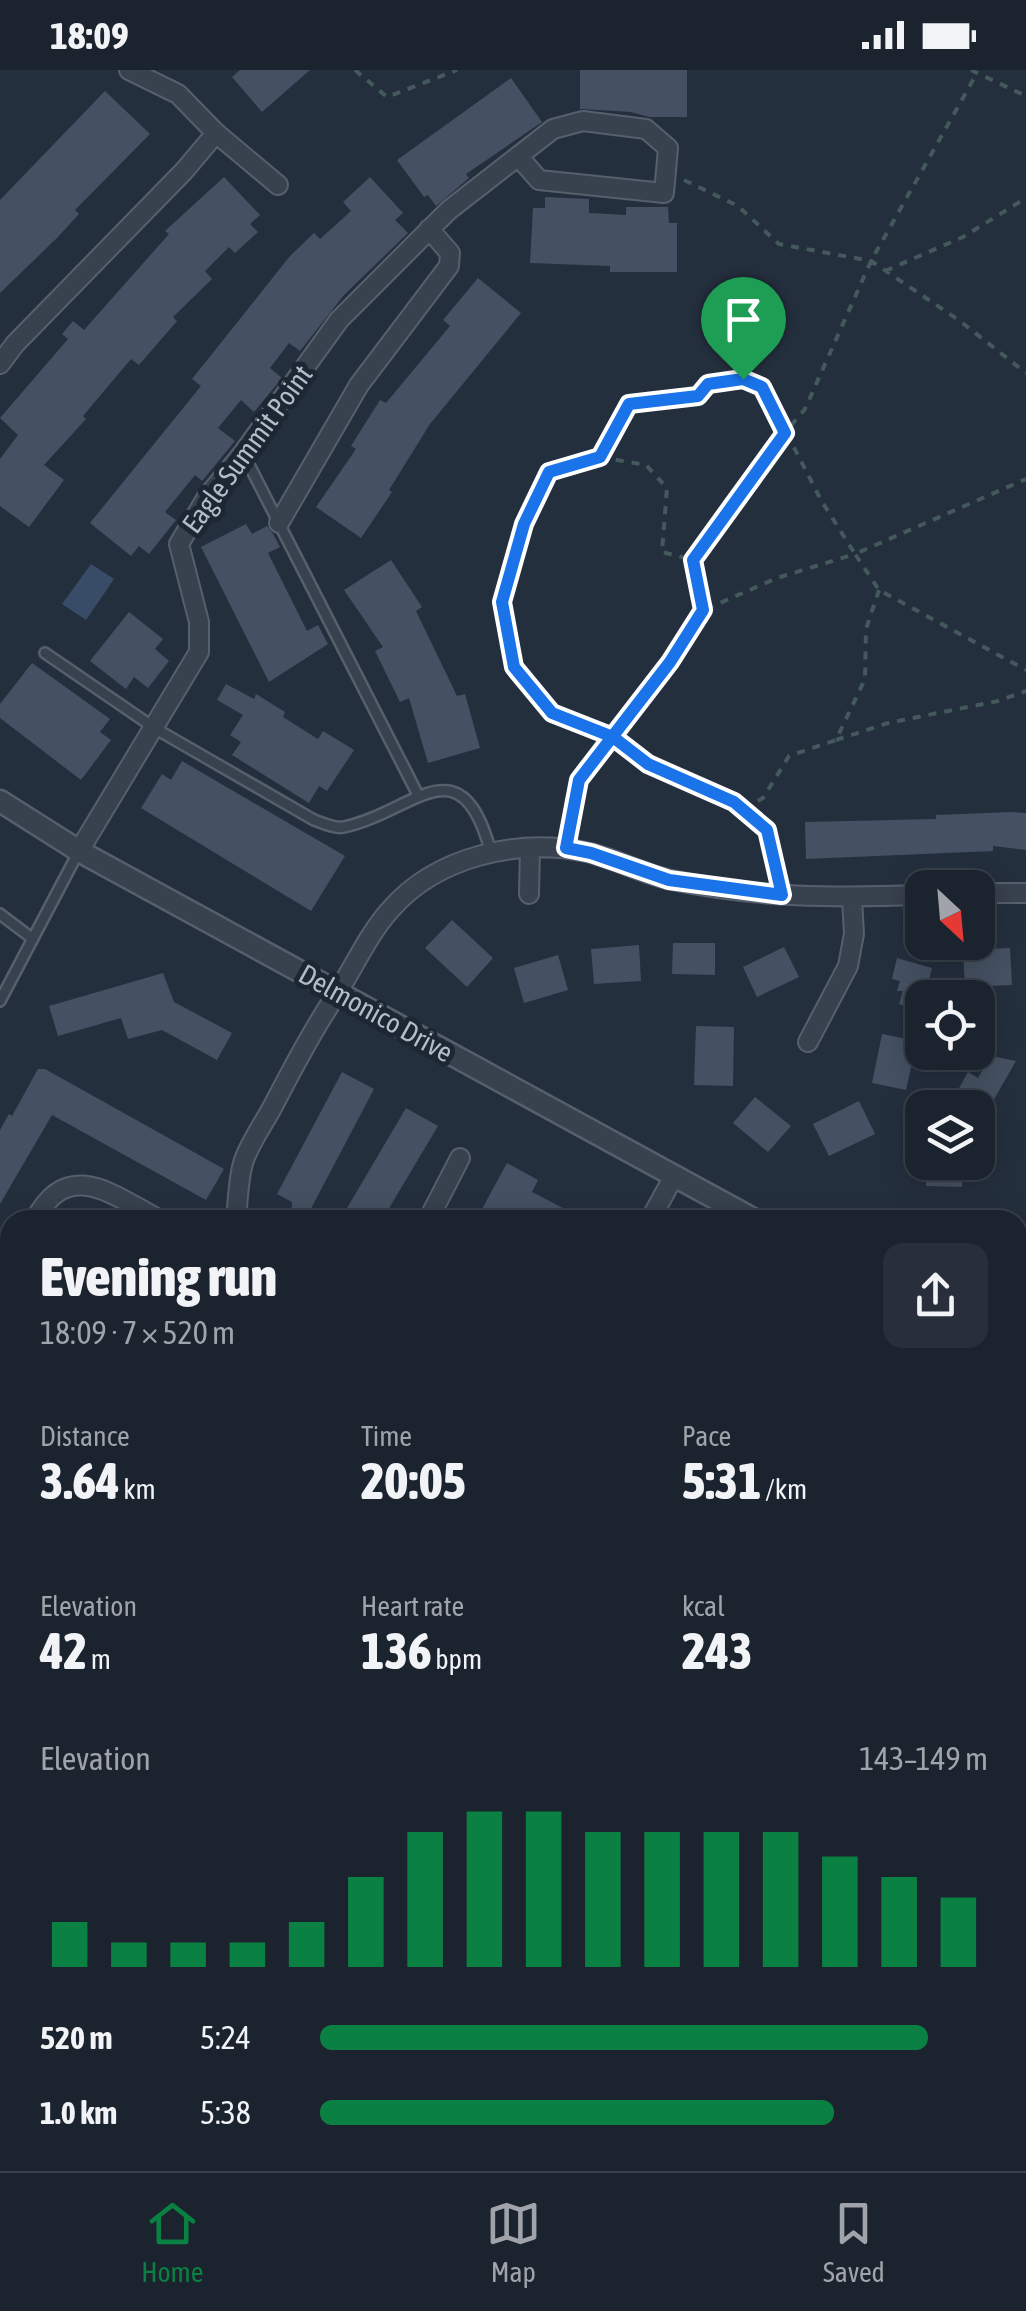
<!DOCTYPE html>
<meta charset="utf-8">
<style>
:root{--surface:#1b232e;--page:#282f3a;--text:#f1f3f6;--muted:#a0a4aa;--line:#39404a;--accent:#0b8043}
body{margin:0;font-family:"Asap Condensed",sans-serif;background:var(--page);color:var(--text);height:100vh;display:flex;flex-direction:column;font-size:38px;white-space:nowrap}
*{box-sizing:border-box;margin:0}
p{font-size:32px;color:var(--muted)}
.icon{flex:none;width:55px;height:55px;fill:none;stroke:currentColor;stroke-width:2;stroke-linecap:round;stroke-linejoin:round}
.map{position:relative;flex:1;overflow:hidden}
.sheet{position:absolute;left:0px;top:1140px;width:1028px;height:962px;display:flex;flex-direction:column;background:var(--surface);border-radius:30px 30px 0 0;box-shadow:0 5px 25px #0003,0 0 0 2px var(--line)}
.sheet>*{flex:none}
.needle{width:65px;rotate:154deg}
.tools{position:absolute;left:905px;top:800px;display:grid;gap:20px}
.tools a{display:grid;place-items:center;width:90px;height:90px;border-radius:20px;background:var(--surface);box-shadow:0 5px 25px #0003,0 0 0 2px var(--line);font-size:50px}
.pin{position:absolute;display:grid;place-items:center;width:85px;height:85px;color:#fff;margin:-102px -42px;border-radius:50% 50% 50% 0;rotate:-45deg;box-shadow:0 0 10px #0007}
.pin .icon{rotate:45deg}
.round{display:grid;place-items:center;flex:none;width:105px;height:105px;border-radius:20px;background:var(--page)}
.overview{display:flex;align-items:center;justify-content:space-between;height:170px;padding:0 40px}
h1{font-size:55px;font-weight:800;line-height:75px}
.metrics{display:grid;grid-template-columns:repeat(3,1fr);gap:15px;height:170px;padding:10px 40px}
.metrics div{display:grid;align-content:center}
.metrics b{font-size:50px;font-weight:800}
.metrics small{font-size:28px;font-weight:400}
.metrics p{font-size:28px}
.chart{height:280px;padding:20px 40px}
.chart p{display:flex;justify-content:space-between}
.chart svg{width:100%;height:180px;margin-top:10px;stroke:var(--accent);stroke-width:6}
ul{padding:0 40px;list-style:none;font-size:32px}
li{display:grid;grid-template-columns:160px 120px 1fr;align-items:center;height:75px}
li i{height:25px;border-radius:12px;background:var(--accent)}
.status{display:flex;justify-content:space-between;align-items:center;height:70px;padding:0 50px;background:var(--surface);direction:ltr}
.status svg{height:28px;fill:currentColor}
.menu{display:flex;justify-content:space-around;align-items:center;height:140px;border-top:2px solid var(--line);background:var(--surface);font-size:28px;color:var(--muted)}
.menu a{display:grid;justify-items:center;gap:5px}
.menu .selected{color:var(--accent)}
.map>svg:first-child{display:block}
.green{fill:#263c3f}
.water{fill:#394c67}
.building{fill:#455162}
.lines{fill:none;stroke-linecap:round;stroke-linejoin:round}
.service-casing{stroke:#565f6c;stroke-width:14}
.minor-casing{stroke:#565f6c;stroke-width:22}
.tertiary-casing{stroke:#565f6c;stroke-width:25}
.path{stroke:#44595c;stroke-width:4;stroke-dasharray:8 8;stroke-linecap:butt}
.service{stroke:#38414e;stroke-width:9}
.minor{stroke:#38414e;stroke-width:18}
.tertiary{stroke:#38414e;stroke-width:20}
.route-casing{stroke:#fff;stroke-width:20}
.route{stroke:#1a73e8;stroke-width:12}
.labels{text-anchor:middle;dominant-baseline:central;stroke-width:10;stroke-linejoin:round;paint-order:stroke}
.street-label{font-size:28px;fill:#b4bcc9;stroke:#1d2633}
</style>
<div class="status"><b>18:09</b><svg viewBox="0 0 49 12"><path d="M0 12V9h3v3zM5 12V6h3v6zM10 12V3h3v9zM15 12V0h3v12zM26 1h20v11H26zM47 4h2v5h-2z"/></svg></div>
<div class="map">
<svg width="1026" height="2101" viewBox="0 0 1026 2101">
<rect width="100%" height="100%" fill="#242f3e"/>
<path class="green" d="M 1018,1326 L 1026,1330 L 1026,1691 L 1018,1690 Z"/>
<path class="water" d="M 91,494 L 114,509 L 86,550 L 62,534 Z"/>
<path class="building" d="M 240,0 L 310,0 L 262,42 L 232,7 Z
M 580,0 L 687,0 L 687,47 L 649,47 L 631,42 L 580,39 Z
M 511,8 L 542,52 L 466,104 L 469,108 L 436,136 L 428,125 L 424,127 L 397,90 Z
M 105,21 L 150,64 L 75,140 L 79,144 L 57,168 L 0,223 L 0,130 Z
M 224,107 L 260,145 L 250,154 L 258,162 L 235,183 L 229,177 L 205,201 L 212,209 L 173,247 L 177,251 L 139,295 L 131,289 L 83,346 L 86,349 L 44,395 L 64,410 L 29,457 L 0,436 L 0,389 L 18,365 L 0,348 L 68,269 L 62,264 L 73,251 L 84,260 L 169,164 L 165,161 Z
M 370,107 L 403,143 L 395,150 L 408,163 L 344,225 L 300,281 L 289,273 L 270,298 L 282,308 L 254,342 L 241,330 L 218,358 L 235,371 L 202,411 L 195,405 L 165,442 L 176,450 L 149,484 L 139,476 L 131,486 L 90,453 L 201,316 L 192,309 L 290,186 L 314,163 L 320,169 L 351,141 L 343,132 Z
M 545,127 L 589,129 L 589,143 L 626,145 L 626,137 L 668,137 L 669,153 L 677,153 L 677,202 L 610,202 L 610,196 L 530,193 L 533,138 L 545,138 Z
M 478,208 L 521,243 L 430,354 L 389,420 L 392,422 L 361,468 L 316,437 L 356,379 L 351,376 L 380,330 L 386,333 L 450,256 L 443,250 Z
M 246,454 L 252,464 L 267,456 L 273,464 L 280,477 L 268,483 L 307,561 L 318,555 L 328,574 L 269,612 L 201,477 Z
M 391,490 L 422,537 L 416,541 L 457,626 L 465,624 L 480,678 L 428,693 L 409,628 L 400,632 L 375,581 L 383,577 L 344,520 Z
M 129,542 L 163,569 L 155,579 L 169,591 L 148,618 L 134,607 L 126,619 L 90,591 Z
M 32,593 L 110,649 L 100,662 L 111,670 L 81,710 L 0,648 L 0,634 Z
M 226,614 L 254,629 L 256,624 L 285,642 L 283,647 L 318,669 L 323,661 L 354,680 L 327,721 L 319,716 L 309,733 L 232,685 L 241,672 L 230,665 L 243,645 L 217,630 Z
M 182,691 L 345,786 L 311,841 L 141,738 L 162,704 L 171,710 Z
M 1011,742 L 1026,743 L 1026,780 L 993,776 L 993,781 L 806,789 L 805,752 L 936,749 L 936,745 Z
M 452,850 L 493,888 L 467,917 L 425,878 Z
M 673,873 L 715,873 L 715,905 L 672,904 Z
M 639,875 L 641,911 L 594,914 L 591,879 Z
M 784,877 L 799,907 L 757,927 L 743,897 Z
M 1010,878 L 1012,915 L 965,917 L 963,880 Z
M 558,885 L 568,920 L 524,933 L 514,898 Z
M 897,888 L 932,898 L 921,940 L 899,934 L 903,921 L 897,921 L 900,911 L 892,909 Z
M 163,903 L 174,932 L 232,963 L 217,990 L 162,960 L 128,969 L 121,948 L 58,966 L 49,936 Z
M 696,956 L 734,957 L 733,1016 L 694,1015 Z
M 882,964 L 917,971 L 906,1020 L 872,1013 Z
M 991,986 L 1016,991 L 989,1038 L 948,1038 L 968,1002 L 978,1008 Z
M 38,999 L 45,999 L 224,1099 L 206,1130 L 52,1045 L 0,1134 L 0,1060 L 9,1044 L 12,1046 Z
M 342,1002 L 374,1019 L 305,1150 L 291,1150 L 292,1132 L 277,1124 Z
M 755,1027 L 791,1056 L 768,1082 L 733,1053 Z
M 859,1031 L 875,1064 L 829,1086 L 813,1054 Z
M 406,1038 L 438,1056 L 382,1150 L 340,1150 Z
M 927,1092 L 963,1092 L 962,1117 L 926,1116 Z
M 507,1093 L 538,1110 L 532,1122 L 586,1150 L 476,1150 Z"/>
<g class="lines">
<g class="service-casing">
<path id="service" d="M 243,383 L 418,725
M 45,583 L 156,659 L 314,750 C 323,753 335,759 344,757 C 414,742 461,670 491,783
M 0,844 L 33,869
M 0,931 L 79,781
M 1018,2062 L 1026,2075"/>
</g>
<g class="minor-casing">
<path id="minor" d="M 216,63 L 278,115
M 0,294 L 15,274 L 184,101 L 216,63 L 178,24 L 129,0
M 279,453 L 359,315 L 449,196 L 450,183 L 429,159
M 79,781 L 199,582 L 199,552 L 179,474 L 207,427 L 243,383 L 339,250 L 449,140 L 553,59 L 583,51 L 646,59 L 668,78 L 664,123 L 539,110 L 518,86
M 978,823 L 1026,823
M 529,824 L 530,778
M 808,972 L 848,896 L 854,864 L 852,829
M 35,1150 C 68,1086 114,1126 160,1150
M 236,1150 C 238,1131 238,1108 244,1090 C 251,1071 264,1053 273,1036 C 292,1000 310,964 333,930 C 352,901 367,866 390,840 C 437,786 518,768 586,782 C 615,788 642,804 672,810 C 757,828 836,828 922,825
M 428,1150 L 460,1088
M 650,1150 L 674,1106
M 0,1219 L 10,1200
M 0,1321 L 10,1334
M 0,1812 L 10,1812
M 1018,1899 L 1026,1893
M 627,2092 L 636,2101
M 504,2101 L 512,2092
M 701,2101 L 710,2092"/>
</g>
<g class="tertiary-casing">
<path id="tertiary" d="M 0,731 L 79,781 L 755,1150
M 1018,1294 L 1026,1299"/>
</g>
<path class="path" d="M 355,0 L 387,27 L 457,0
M 971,0 L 1026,26
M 684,110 L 738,136 L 779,174 L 871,191 L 960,251 L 1026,303
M 885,201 L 963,167 L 1026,128
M 600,387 L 646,395 L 667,418 L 662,482 L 693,490
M 706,539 L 777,508 L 855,484 L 879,520 L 1026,600
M 836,670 L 888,653 L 998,631 L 1026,621
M 744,739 L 763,728 L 789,686 L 836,670 L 865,609 L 866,559 L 879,520
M 569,761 L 579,710 L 670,592 L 703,540 L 693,490 L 772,378 L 805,339 L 871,191 L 977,3
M 778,806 L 767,761 L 734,732 L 648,694 L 613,667 L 552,643 L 514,597 L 501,533 L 524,455 L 549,402 L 600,387 L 629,334 L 698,325 C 715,307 740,307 763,317 L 821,430 L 855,484 L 1026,409
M 0,1484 L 10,1484
M 1018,1687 L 1026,1688"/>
<use href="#service" class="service"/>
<use href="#minor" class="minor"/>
<use href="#tertiary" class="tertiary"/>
</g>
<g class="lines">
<g class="route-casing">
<path id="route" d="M 743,309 L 762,317 L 785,363 L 693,490 L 703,540 L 670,592 L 579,710 L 566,778 L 591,783 L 669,810 L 782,825 L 767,760 L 734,732 L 648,694 L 613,667 L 552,643 L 514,597 L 502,532 L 524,454 L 549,402 L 600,387 L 629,334 L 698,326 L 708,314 L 743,309"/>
</g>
<use href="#route" class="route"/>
</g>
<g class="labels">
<g class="street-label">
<text transform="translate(247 379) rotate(-54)">Eagle Summit Point</text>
<text transform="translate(376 943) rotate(29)">Delmonico Drive</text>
</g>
</g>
</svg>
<div class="tools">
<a><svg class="needle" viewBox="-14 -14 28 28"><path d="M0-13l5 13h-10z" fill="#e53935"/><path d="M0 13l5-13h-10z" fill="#a0a4aa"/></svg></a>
<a><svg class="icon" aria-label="locate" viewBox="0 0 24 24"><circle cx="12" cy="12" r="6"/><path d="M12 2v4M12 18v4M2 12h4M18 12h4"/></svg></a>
<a><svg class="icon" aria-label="layers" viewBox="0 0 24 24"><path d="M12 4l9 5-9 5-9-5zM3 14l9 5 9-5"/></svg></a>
</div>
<div class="pin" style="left:743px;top:309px;background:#1e9e55"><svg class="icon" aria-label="arrive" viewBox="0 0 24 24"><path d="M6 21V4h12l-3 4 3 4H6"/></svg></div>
<section class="sheet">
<div class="overview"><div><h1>Evening run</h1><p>18:09 · 7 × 520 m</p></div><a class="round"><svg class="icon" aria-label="share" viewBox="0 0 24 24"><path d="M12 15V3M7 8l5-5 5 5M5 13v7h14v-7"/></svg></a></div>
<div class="metrics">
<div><p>Distance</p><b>3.64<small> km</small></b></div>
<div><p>Time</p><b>20:05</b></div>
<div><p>Pace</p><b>5:31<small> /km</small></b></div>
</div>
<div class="metrics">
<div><p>Elevation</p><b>42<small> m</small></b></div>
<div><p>Heart rate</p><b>136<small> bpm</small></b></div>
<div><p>kcal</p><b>243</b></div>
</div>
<div class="chart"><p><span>Elevation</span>143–149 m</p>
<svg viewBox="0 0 160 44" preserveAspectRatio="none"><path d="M5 44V33M15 44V38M25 44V38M35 44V38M45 44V33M55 44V22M65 44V11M75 44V6M85 44V6M95 44V11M105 44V11M115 44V11M125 44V11M135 44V17M145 44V22M155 44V27"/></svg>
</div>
<ul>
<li><b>520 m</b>5:24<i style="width:91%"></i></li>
<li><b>1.0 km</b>5:38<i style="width:77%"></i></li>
</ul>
</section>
</div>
<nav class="menu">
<a class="selected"><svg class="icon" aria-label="home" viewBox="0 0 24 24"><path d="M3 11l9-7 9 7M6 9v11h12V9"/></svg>Home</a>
<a><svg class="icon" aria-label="map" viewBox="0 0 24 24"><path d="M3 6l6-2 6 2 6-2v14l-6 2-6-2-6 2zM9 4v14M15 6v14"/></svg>Map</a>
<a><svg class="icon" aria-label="saved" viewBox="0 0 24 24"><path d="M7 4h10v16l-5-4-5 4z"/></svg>Saved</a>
</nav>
